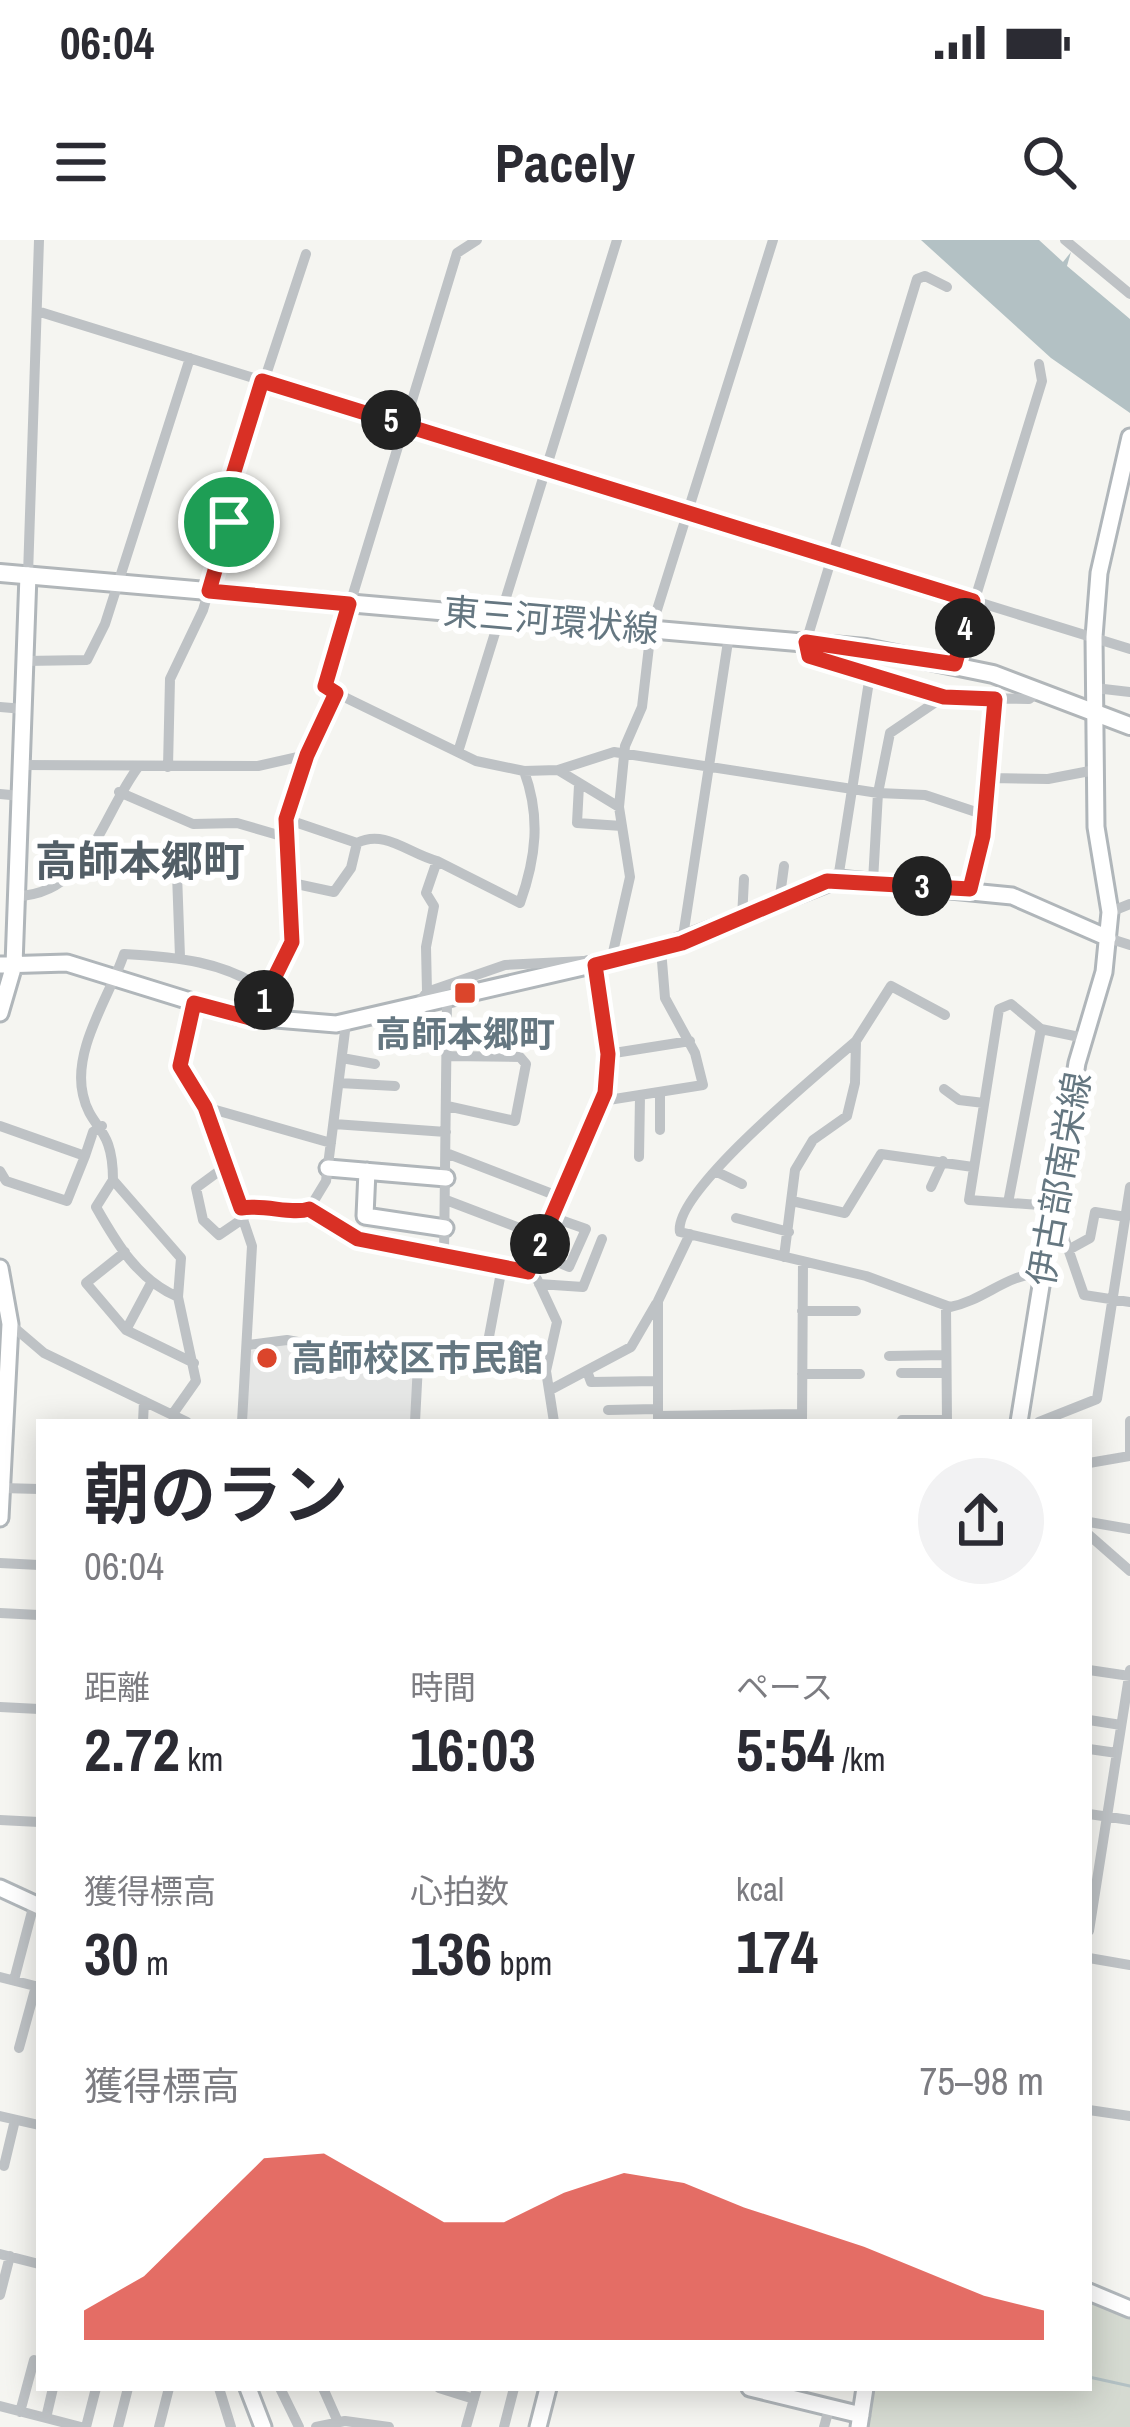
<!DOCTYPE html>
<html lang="ja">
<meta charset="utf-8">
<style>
:root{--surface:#fff;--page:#f2f2f3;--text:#2b2b33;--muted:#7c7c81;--accent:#d93025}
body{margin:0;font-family:"Archivo Narrow","Noto Sans JP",sans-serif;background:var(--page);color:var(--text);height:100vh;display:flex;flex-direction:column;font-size:45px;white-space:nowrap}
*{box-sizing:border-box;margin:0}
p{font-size:39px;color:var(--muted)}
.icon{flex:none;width:66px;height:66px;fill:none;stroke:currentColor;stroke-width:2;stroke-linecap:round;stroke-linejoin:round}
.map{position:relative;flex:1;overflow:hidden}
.details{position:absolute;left:36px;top:1179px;width:1056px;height:972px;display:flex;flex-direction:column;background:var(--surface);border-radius:0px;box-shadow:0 6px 30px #0003}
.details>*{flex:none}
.pin{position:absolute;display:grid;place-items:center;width:102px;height:102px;color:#fff;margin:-51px;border:6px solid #fff;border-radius:50%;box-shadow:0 3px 12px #0007}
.km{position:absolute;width:60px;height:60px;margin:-30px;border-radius:50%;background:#222;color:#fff;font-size:33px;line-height:60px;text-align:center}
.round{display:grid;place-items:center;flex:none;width:126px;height:126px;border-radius:63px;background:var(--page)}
.summary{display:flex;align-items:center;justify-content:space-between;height:204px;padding:0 48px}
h1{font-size:66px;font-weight:700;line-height:90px}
.metrics{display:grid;grid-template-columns:repeat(3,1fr);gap:18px;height:204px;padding:12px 48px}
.metrics div{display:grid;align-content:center}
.metrics b{font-size:60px;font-weight:700}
.metrics small{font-size:33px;font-weight:400}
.metrics p{font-size:33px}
.chart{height:336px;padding:24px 48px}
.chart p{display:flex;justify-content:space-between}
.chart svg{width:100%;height:216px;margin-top:12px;fill:var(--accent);opacity:.7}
.status{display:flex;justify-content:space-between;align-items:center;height:84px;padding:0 60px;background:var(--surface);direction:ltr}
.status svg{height:33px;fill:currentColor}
header{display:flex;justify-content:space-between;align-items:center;height:156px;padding:0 48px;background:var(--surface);font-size:54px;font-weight:700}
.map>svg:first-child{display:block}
.built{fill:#e5e6e5}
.green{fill:#d5dad1}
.water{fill:#b3c1c4}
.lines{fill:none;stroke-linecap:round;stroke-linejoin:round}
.stream{stroke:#b3c1c4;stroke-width:3}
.secondary-casing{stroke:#b0b6ba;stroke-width:21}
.primary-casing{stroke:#b1b6b9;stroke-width:22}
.street{stroke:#bec2c5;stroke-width:10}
.secondary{stroke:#fff;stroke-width:15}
.primary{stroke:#fff;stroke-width:16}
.route-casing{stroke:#fff;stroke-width:24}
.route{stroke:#d93025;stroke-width:15}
.poi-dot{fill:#db452b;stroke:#fff;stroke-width:4.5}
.labels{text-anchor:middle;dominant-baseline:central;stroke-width:12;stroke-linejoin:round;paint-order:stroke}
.street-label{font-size:36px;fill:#657781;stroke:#fff}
.poi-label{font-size:36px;font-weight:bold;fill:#657781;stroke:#fff}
.quarter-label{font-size:42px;font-weight:bold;fill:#535f67;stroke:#fff}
</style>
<div class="status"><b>06:04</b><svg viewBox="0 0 49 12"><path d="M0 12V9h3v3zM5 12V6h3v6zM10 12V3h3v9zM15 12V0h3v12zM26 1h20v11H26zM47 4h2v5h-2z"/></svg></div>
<header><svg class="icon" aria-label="menu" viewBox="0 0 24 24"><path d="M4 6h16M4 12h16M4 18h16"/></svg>Pacely<svg class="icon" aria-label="search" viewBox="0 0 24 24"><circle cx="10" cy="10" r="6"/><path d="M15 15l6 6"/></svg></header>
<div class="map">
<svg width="1130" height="2187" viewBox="0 0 1130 2187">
<rect width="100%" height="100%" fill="#f5f5f1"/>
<path class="built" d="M 284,1103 L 415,1128 L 412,1182 L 245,1182 L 250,1111 Z"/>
<path class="green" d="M 1089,2058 L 1130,2075 L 1130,2187 L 866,2187 L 872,2148 L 1089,2148 Z"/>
<path class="water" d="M 921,0 L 1039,0 L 1063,22 L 1071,12 L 1067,26 L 1130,79 L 1130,173 L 1051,118 Z"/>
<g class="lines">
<path class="stream" d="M 1089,2137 L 1130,2146"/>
<g class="secondary-casing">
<path id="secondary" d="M 0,725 L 67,723 L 238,776 L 336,784 L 661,709 L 838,639 L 1012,656 L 1108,698
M 0,773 L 14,725 L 28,335
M 328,928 L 446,938
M 367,931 L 365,976 L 445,988
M 0,1028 L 10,1084 L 0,1278
M 1019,1182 L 1077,823 L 1104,732 L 1110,672 L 1096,587 L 1094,397 L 1099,333 L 1130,197
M 0,1648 L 39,1666
M 1089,2052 L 1130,2069
M 248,2148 L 263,2187
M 750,2148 L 861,2175
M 538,2187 L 548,2148
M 859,2187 L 865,2148"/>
</g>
<g class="primary-casing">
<path id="primary" d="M 0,333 L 866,408 L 993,434 L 1130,486"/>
</g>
<path class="street" d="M 1065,0 L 1130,54
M 947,47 L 925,36 L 917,39 L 806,402 L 809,416 L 943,457 L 1029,459 L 1039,451
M 37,71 L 1130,409
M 28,335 L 39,0
M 25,421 L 87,420 L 105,384 L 190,118
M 955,424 L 1042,141 L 1039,124
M 1095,448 L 1130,452
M 336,453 L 476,521 L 524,531 L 558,530 L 614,512 L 878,553 L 925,555 L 982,574
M 0,467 L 24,469
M 458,512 L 617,0
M 22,525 L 258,526 L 307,515
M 168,527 L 170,439 L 203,370 L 229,282 L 232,238 L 306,14
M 558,530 L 619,567
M 991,538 L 1048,539 L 1095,530
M 579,545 L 577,583 L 622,586
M 119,552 L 193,584 L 237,583 L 285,597
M 0,554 L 21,556
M 286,579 L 357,603
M 177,634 L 180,717
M 838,639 L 870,435
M 873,641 L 878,553 L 890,493 L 943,457
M 292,643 L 334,652 L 351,628 L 357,603 C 385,589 409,614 437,621
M 971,649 L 983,597 L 995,459
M 17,656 C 89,654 102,574 139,526
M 779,663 L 784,626
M 1110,672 L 1130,664
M 742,678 L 744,639
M 1108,698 L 1130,705
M 682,703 L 729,395
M 611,721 L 630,637 L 619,567 L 625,506 L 642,467 L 651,389 L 773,0
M 427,752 L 426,707 L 434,666 L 426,653 L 437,621 L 520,663 C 536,618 541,577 524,531
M 447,760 L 444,1016 L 537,1039 L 557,1082 L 546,1131 L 554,1182
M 194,763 L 180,825 L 205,867 L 252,1006 L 242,1182
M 415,768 L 427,752 L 505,725 L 584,721
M 254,779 L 292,702 L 286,579 L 307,515 L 336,453 L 325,446 L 457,13 L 477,0
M 346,783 L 326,941 L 309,969 L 357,999 L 444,1016
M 856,801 C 823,830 672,952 680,992 L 866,1036 L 950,1067 C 985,1060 1006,1034 1042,1033
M 608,814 L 690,801
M 342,818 L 375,824
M 339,843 L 395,846
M 944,849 L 959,860 L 984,863
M 660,853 L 660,890
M 602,861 L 703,845 L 695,813 L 665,758 L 661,709
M 447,866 L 515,881 L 526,824 L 520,817 L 447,816
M 205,867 L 331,903
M 334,884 L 446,892
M 0,886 L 85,916 L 67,961 L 6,941 L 0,931
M 446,913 L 560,957
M 85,916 L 93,892 L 102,886
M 639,917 L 640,856
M 226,926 L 196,948 L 203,980 L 219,995 L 244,978
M 717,932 L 742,944
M 113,940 L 96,967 C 117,1004 138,1040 178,1057
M 931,947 L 943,921
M 446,960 L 543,997
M 792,961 L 845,973 L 881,914 L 973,927
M 1008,963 L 1041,789
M 1053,966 L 969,960 L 999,769 L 1011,764 L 1041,789 L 1084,798
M 240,967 C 265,964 292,975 309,969
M 736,978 L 789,992
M 1050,988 L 1063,994 L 1084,1055 L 1130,1062
M 1070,1009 L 1090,998 L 1095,972 L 1126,977
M 125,1012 L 86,1043 L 126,1090 L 194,1123
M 536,1013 L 569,1027 L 586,989 L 552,977
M 784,1017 L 795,930 L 813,900 L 847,876 L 855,843 L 856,801 L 891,746 L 945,775
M 528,1032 L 605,853 L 608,814 L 595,725
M 539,1044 L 583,1047 L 602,999
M 946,1067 L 947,1182
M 802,1071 L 856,1071
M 10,1084 L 44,1113 L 187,1182
M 126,1090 L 150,1045
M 248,1105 L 287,1100 L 418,1124 L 415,1182
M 889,1116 L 946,1115
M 485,1118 L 502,1027
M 587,1131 L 591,1142 L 658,1141
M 901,1133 L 946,1133
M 802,1134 L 860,1134
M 550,1150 L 631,1107 L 656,1064
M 608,1170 L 658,1169
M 172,1175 L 196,1141 L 178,1057 L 181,1018 L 113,940 C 113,885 91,891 83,855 C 72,809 110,756 124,714 C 177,717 224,721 268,752
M 658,1176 L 802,1174
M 902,1180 L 947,1180
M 143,1182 L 144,1161
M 658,1182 L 658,1061 L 690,994
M 802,1182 L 803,1022
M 1039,1182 L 1097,1159 L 1130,947
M 1130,1216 L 1130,1181
M 1089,1223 L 1130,1216
M 2,1248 L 39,1249
M 1089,1282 L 1130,1289
M 1089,1295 L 1130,1331
M 0,1323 L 39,1325
M 0,1373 L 39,1375
M 1089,1430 L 1130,1436
M 0,1467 L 39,1469
M 1089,1480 L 1121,1485
M 1089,1509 L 1117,1513
M 1089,1574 L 1130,1580
M 0,1580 L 39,1582
M 1089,1691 L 1130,1430
M 1089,1718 L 1130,1725
M 0,1737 L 39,1747
M 14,1740 L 34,1664
M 19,1808 L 36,1746
M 1089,1870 L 1130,1876
M 0,1876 L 39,1885
M 4,1926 L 15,1880
M 0,2014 L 39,2024
M 0,2055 L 10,2016
M 219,2148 L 231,2187
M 280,2148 L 299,2187
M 323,2148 L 338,2182
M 439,2148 L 474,2159
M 0,2166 L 81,2187
M 20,2172 L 34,2120
M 46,2178 L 53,2148
M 86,2187 L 96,2148
M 118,2187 L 128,2148
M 159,2187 L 169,2148
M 316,2187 L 345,2181 L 389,2187
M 466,2187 L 477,2148
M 504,2187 L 514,2148
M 824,2187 L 829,2169"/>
<use href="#secondary" class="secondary"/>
<use href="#primary" class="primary"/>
</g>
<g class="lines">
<g class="route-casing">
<path id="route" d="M 262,141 L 973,361 L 955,424 L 806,402 L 809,416 L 944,457 L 995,459 L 983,596 L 970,649 L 827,641 L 682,703 L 595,725 L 608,814 L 605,853 L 528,1032 L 358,999 L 309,969 C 292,975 265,964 241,968 L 205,867 L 180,826 L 194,763 L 254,779 L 292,702 L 286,579 L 307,515 L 336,453 L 325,446 L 349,364 L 209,351 L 229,282 L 232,238 Z"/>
</g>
<use href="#route" class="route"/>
</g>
<g class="poi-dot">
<rect x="453" y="741" width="24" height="24" rx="6"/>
<circle cx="267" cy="1118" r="12"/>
</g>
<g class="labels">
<g class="street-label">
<text transform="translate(551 380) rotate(5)">東三河環状線</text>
<text transform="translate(1059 939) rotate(-80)">伊古部南栄線</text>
</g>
<g class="poi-label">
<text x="465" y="794">高師本郷町</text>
<text x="291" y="1118" text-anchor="start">高師校区市民館</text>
</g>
<g class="quarter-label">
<text x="140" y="621">高師本郷町</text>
</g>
</g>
</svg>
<div class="pin" style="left:229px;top:282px;background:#1e9e55"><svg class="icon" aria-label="arrive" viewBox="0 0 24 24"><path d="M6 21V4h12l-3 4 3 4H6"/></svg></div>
<b class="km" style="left:264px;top:760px">1</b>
<b class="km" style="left:540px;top:1004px">2</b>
<b class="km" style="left:922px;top:646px">3</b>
<b class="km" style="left:965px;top:388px">4</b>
<b class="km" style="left:391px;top:180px">5</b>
<section class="details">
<div class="summary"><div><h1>朝のラン</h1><p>06:04</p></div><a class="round"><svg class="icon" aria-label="share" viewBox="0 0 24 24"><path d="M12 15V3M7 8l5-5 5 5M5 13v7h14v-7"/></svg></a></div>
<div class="metrics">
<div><p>距離</p><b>2.72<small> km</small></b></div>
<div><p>時間</p><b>16:03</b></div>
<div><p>ペース</p><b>5:54<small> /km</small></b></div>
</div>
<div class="metrics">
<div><p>獲得標高</p><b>30<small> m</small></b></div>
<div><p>心拍数</p><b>136<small> bpm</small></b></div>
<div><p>kcal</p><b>174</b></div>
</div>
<div class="chart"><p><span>獲得標高</span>75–98 m</p>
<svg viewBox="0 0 160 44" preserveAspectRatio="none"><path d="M0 44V38L10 31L20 19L30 7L40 6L50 13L60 20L70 20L80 14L90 10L100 12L110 17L120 21L130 25L140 30L150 35L160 38V44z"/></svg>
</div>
</section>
</div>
